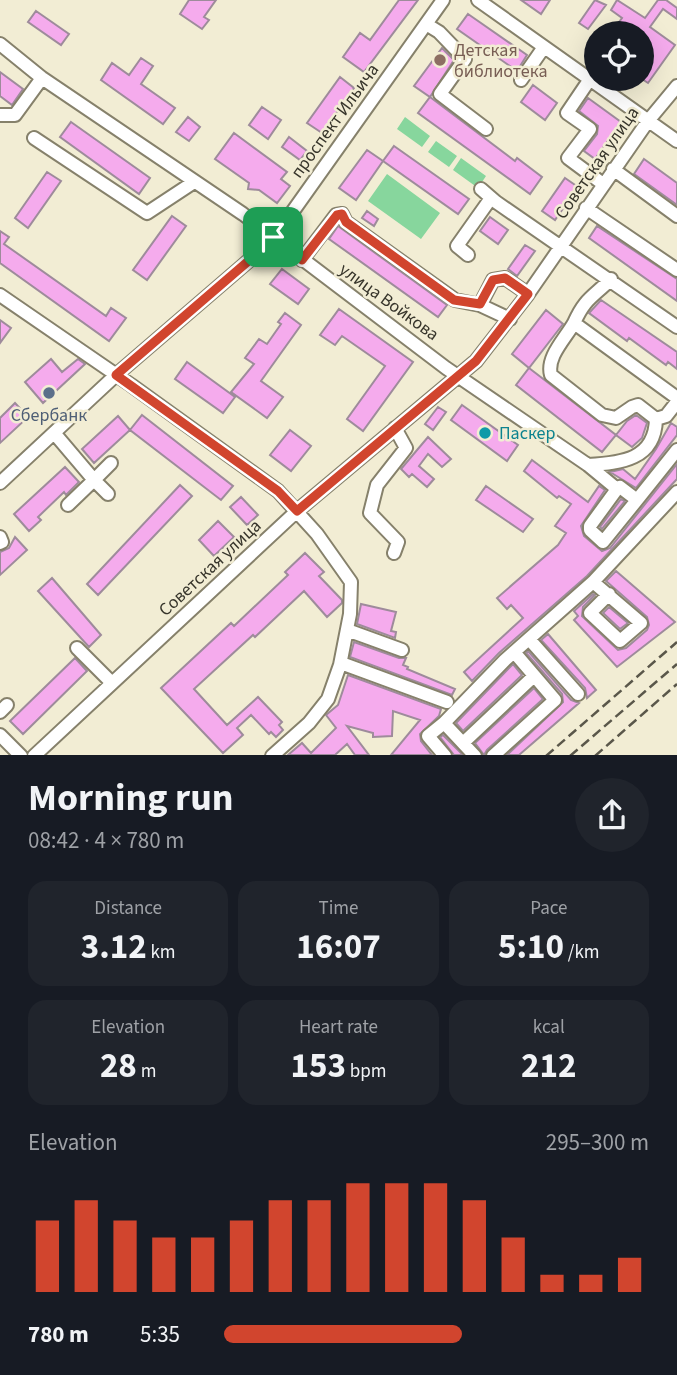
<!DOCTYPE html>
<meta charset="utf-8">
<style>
:root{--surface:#171b24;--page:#20242c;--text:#f1f3f6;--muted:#9ea1a6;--accent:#d1452e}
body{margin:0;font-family:"Source Sans 3",sans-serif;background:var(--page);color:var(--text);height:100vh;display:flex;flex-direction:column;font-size:26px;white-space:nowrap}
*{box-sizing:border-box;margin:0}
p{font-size:23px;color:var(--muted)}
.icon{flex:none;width:38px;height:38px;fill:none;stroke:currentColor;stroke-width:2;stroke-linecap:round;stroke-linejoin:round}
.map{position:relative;height:755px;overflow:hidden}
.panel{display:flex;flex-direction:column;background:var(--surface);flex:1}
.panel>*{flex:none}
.controls{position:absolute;left:584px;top:21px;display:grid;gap:14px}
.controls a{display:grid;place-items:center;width:70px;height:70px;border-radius:50%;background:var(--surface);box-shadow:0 7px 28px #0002;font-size:35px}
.pin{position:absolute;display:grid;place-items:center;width:60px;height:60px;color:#fff;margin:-30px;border-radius:14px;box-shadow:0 4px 10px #0006}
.round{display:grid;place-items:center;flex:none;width:74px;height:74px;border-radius:37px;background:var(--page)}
.headline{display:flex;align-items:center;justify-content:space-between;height:119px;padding:0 28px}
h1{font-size:38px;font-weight:700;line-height:52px}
.metrics{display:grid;grid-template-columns:repeat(3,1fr);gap:10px;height:119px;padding:7px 28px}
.metrics div{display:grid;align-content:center;border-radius:18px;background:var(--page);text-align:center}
.metrics b{font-size:35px;font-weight:700}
.metrics small{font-size:19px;font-weight:400}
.metrics p{font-size:19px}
.chart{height:196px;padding:14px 28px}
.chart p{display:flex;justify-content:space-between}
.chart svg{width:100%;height:126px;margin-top:7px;stroke:var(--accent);stroke-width:6}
ul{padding:0 28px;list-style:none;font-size:23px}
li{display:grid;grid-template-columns:112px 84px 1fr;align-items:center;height:52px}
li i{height:18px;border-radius:9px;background:var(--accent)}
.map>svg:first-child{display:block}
.green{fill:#87d69d}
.building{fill:#f5abed;stroke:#9e8b9b;stroke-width:2}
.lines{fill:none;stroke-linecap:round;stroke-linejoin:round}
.minor-casing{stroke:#86816b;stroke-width:16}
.minor{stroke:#fff;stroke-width:12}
.rail{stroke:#5a574a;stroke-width:2.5;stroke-dasharray:10 5;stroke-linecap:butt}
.route-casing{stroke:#fff;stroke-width:14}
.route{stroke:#d1452e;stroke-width:9}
.education-dot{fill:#8d6e63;stroke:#f2edd4;stroke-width:2.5}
.service-dot{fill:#5c6f8a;stroke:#f2edd4;stroke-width:2.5}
.culture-dot{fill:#0f9aa8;stroke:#f2edd4;stroke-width:2.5}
.labels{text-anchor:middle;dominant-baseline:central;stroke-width:5;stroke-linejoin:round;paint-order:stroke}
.education-label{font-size:18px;fill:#785e54;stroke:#f2edd4;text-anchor:start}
.street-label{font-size:18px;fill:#37352b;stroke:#f2edd4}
.service-label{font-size:18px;fill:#4e5e75;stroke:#f2edd4}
.culture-label{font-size:18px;fill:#0d838f;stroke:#f2edd4;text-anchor:start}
</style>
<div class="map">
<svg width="677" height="756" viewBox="0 0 677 756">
<rect width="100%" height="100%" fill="#f2edd4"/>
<path class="green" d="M 405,117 L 430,136 L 422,147 L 397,129 Z
M 436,141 L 457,156 L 449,167 L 428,152 Z
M 461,158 L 486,176 L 478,188 L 453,170 Z
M 387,174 L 440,213 L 421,239 L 368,201 Z"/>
<path class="building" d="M 189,0 L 216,0 L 204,17 L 209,20 L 202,29 L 180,14 Z
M 399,0 L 418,0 L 364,72 L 343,57 L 360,33 L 370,40 Z
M 521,0 L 550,0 L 541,14 Z
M 595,0 L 606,5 L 588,29 L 579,23 Z
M 617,0 L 645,18 L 658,0 L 666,0 L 677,8 L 677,19 L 663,9 L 650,27 L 675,45 L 648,83 L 642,79 L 642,33 L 611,33 L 622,18 L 611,10 Z
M 36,11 L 69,34 L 61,45 L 28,22 Z
M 468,14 L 527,55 L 517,71 L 457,29 Z
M 442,48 L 454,60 L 430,97 L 414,86 Z
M 141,58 L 153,66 L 141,84 L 175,108 L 163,124 L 101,80 L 112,63 L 129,75 Z
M 0,72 L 23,89 L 12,105 L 0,96 Z
M 340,77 L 354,88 L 322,133 L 307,123 Z
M 533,85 L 557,103 L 545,120 L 521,102 Z
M 430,97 L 515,161 L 517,158 L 542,177 L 530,194 L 418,113 Z
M 588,98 L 621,122 L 595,159 L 584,151 L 597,134 L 598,126 L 579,111 Z
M 262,107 L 281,120 L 268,139 L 249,125 Z
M 188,117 L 200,127 L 189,141 L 176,132 Z
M 71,122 L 150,178 L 139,194 L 60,137 Z
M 234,133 L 287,172 L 281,179 L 290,186 L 277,203 L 259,190 L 248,189 L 249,183 L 215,159 Z
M 289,137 L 307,151 L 300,160 L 282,147 Z
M 394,146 L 469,199 L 458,214 L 383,161 Z
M 367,150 L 383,161 L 356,200 L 339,188 Z
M 644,159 L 677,183 L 677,205 L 634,174 Z
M 47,172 L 61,181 L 28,228 L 15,218 Z
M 565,178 L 578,187 L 555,220 L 542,211 Z
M 367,211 L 378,219 L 374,226 L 362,218 Z
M 172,216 L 186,226 L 147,280 L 133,270 Z
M 490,217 L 508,230 L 498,244 L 480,231 Z
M 338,226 L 447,305 L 438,317 L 329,239 Z
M 597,226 L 677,279 L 677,301 L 589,238 Z
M 0,231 L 9,237 L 4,244 L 106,316 L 111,308 L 126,318 L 109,341 L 0,263 Z
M 525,245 L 535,251 L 517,276 L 508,269 Z
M 282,269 L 309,289 L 298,304 L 270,284 Z
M 601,300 L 677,352 L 677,369 L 668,362 L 666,365 L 629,338 L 627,341 L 589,313 Z
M 339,309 L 413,362 L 363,431 L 347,419 L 385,366 L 342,336 L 335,345 L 320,335 Z
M 546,310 L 563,324 L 529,368 L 512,354 Z
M 285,313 L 301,325 L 261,381 L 283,397 L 267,418 L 231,392 L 254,364 L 245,358 L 259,339 L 267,344 L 281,324 L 278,322 Z
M 0,320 L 11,328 L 0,343 Z
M 51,359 L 62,372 L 78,359 L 85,364 L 43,403 L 25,382 Z
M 187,362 L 235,397 L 223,413 L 175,379 Z
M 529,368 L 616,435 L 602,452 L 516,385 Z
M 15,403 L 28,417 L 0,443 L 0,418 Z
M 462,405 L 518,445 L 507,461 L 451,420 Z
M 438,407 L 446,412 L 433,430 L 425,424 Z
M 142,415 L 233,486 L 221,500 L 130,430 Z
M 636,415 L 647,423 L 642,438 L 632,447 L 616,435 L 627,421 Z
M 118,416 L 130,430 L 94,463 L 82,449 Z
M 671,423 L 677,427 L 677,435 L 636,488 L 610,472 L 623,469 L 635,479 L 656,449 Z
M 290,430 L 311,446 L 291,471 L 270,455 Z
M 428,437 L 451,459 L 442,467 L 428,454 L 419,466 L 434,479 L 427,487 L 412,474 L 409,477 L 401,469 Z
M 532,460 L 588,502 L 599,486 L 605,490 L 581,526 L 584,536 L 602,551 L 610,548 L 677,464 L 677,479 L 587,576 L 499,653 L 472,681 L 464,672 L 523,618 L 511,605 L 507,609 L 497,598 L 558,545 L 566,533 L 555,526 L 571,504 L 559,496 L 557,498 L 524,471 Z
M 65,467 L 79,482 L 66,495 L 64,492 L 38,517 L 41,520 L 29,531 L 14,514 Z
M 180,485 L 192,496 L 98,595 L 87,584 Z
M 486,486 L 533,519 L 523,532 L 476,500 Z
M 241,497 L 258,515 L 247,525 L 230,507 Z
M 621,499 L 625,501 L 602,529 L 600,527 Z
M 218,521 L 234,537 L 214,556 L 199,540 Z
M 15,537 L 27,550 L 0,575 L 0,552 L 9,548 Z
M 305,553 L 324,572 L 319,576 L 342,600 L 342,603 L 327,617 L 304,591 L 255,637 L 253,635 L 194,689 L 227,725 L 258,697 L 282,722 L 279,725 L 283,730 L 276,737 L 271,732 L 269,734 L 251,715 L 237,728 L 243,735 L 223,753 L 161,688 L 231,623 L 234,626 L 288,575 L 285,572 Z
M 616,571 L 675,622 L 617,667 L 574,620 L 578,616 L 574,611 L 593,594 L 595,595 L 583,607 L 582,616 L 618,650 L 626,648 L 647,630 L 649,625 L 647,617 L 606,581 Z
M 52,578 L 101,635 L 89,647 L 38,591 Z
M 361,604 L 396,612 L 391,631 L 396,632 L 395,638 L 357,624 Z
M 609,607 L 628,623 L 620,629 L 603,613 Z
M 548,634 L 596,690 L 587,698 L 585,688 L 541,640 Z
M 354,642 L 399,658 L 406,658 L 403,665 L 408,667 L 407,669 L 455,689 L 452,695 L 350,657 Z
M 528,651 L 571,700 L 579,703 L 519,755 L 507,755 L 563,702 L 562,694 L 526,653 Z
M 75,658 L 87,671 L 23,734 L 10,721 Z
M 513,664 L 522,675 L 463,731 L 456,723 Z
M 348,675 L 441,709 L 439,716 L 420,734 L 421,741 L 432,755 L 391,755 L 420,720 L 393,711 L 392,736 L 373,737 L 373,733 L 347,726 L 369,755 L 355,755 L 347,744 L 335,755 L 288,755 L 302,743 L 311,753 L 336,728 L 326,715 L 338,705 Z
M 534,688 L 543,699 L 487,750 L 484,755 L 475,743 Z
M 443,735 L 463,755 L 454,755 L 440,737 Z"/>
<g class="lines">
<g class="minor-casing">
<path id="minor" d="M 478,0 L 677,141
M 426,24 L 439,32 L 465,59 L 440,94 L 486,129
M 0,44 L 42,78 L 243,214 L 446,368 L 588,465 L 617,489 L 620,487 L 637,500 L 603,542 L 590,530 L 590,526 L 617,489
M 590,79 L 567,113 L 590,129 L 568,158 L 603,184
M 521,80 L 544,47
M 0,115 L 15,115 L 42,78
M 34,138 L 147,213 L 194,182
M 613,169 L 677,216
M 481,189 L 496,202 L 677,327
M 586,208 L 677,270
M 468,255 L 457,246 L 491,198
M 302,260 L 336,215 L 342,214 L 346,222 L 455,300 L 480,305 L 510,319
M 611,279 C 593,297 585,298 574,323 L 677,398
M 0,295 L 131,385 L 278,491 L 317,534 L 351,582 L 350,614 L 340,665 L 328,699 L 309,723 L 272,756
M 480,305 L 493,280 L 505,278 L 528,294
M 574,323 C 565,339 546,357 551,375 L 602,415 L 616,418 L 632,407 L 638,405 L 656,419 C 655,460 621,463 588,465
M 656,419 L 666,416 L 677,402
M 55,434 L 94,480 L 68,505
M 0,483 L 116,375 L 260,251 L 281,228 L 443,0
M 108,494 L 94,480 L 111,463
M 637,500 L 677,450
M 0,537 L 2,542 L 0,543
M 394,553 L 398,542 L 370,513 L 377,485 L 406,448 L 395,428
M 593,582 L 641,623 L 620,641 L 590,613 L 609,594
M 347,630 L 402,650
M 529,639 L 578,694
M 77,648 L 112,683
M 341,663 L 447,702
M 0,712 L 7,705
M 444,723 L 428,736 L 445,756
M 0,735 L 21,756
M 463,743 L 534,676
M 34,756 L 297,511 L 476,361 L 528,294 L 648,121 L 677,86
M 475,756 L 444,723 L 505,660 L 593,582 L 677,492
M 493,756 L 555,700 L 514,652"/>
</g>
<use href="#minor" class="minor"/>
<path class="rail" d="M 546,756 L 677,642
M 570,756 L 677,664
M 595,756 L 677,684"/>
</g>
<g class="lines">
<g class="route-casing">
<path id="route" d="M 342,214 L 346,222 L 454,300 L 480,304 L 493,280 L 505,278 L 528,294 L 476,361 L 297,511 L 278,491 L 116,375 L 260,251 L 273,237 L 302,260 L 337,215 Z"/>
</g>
<use href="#route" class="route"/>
</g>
<circle class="education-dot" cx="440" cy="60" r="7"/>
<circle class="service-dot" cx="49" cy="393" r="7"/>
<circle class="culture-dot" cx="485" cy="433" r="7"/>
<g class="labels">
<g class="education-label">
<text x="454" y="50">Детская<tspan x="454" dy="21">библиотека</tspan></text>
</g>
<g class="street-label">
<text transform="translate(335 121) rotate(-54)">проспект Ильича</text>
<text transform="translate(597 163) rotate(-55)">Советская улица</text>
<text transform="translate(389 302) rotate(36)">улица Войкова</text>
<text transform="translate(210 568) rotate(-43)">Советская улица</text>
</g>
<g class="service-label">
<text x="49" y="415">Сбербанк</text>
</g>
<g class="culture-label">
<text x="499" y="433">Паскер</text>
</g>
</g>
</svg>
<div class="controls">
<a><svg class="icon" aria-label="locate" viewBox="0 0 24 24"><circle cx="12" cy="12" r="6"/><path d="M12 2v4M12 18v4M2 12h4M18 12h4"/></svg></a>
</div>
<div class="pin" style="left:273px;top:237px;background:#1e9e55"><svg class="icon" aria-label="arrive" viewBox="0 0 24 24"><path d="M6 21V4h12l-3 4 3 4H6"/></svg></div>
</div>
<section class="panel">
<div class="headline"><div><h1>Morning run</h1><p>08:42 · 4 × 780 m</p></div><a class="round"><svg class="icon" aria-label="share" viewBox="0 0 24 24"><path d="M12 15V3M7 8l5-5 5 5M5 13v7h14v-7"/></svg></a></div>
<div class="metrics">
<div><p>Distance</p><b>3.12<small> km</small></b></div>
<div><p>Time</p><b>16:07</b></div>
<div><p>Pace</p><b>5:10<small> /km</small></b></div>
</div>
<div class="metrics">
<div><p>Elevation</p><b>28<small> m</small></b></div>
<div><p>Heart rate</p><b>153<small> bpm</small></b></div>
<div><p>kcal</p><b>212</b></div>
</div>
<div class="chart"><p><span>Elevation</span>295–300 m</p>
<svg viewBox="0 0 160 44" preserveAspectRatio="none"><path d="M5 44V19M15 44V12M25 44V19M35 44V25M45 44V25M55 44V19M65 44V12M75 44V12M85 44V6M95 44V6M105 44V6M115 44V12M125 44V25M135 44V38M145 44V38M155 44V32"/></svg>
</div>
<ul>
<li><b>780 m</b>5:35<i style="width:56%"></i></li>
</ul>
</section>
